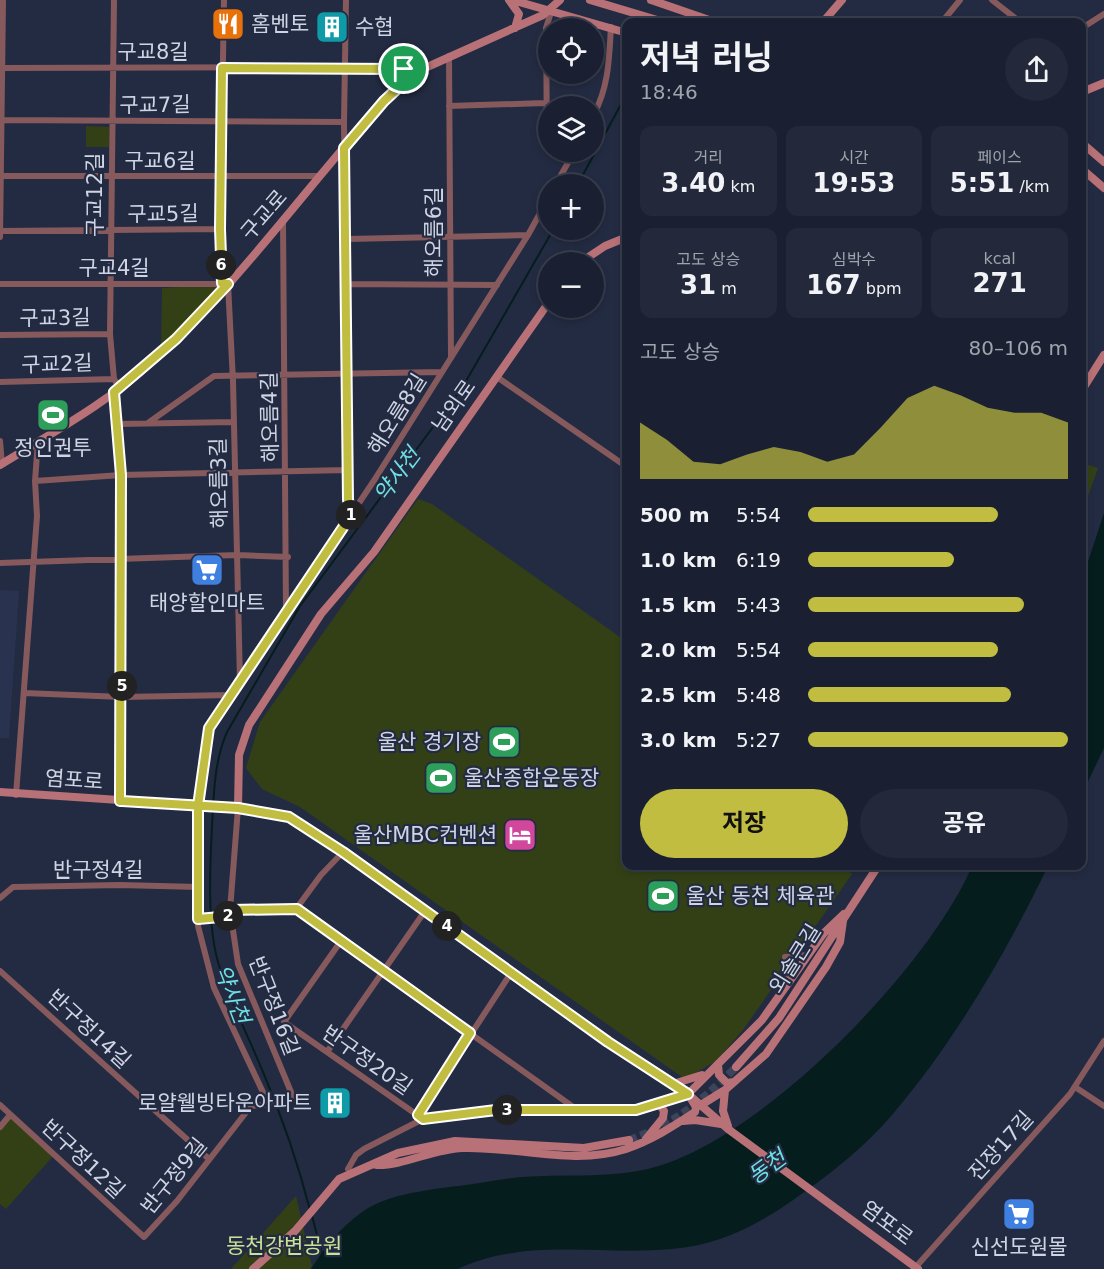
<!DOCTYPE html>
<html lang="ko">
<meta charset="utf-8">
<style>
:root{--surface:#1a2032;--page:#23283a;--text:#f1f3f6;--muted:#9fa3ac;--line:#383e4d;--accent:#c1bd40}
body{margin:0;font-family:"DejaVu Sans","Noto Sans KR",sans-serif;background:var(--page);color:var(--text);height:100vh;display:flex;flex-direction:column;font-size:22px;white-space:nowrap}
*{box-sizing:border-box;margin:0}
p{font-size:20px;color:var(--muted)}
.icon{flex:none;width:33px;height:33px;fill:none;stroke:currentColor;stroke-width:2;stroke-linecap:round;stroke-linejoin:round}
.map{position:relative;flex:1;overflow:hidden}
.side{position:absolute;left:622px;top:18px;width:464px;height:852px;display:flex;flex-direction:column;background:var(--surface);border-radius:12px;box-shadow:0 3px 9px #0003,0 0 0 2px var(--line)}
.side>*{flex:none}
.buttons{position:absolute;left:538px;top:18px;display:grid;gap:12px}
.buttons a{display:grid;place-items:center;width:66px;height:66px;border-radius:50%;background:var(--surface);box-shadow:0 3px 9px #0003,0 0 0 2px var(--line);font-size:30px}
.pin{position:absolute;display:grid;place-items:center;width:51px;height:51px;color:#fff;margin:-26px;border:3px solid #fff;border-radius:50%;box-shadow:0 2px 6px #0007}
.km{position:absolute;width:30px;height:30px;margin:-15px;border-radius:50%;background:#222;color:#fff;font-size:16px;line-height:30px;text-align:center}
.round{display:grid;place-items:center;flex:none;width:63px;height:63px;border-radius:32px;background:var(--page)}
.head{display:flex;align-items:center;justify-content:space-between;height:102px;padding:0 18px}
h1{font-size:33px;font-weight:700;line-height:45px}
.figures{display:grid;grid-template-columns:repeat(3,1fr);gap:9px;height:102px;padding:6px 18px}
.figures div{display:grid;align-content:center;border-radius:12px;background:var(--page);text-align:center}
.figures b{font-size:26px;font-weight:700}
.figures small{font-size:16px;font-weight:400}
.figures p{font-size:16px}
.chart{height:168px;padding:12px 18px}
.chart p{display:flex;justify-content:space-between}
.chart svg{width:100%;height:108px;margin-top:6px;fill:var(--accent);opacity:.7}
.cta{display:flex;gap:12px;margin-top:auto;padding:12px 18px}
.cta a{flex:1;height:69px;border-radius:36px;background:var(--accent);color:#111;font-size:24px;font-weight:700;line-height:69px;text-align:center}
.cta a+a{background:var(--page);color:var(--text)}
ul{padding:0 18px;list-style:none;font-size:20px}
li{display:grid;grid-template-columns:96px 72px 1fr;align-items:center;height:45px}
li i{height:15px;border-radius:8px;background:var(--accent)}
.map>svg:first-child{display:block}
.built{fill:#293350}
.green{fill:#334016}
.water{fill:#061d1e}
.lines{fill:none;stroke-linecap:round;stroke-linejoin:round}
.stream{stroke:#061d1e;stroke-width:2}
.secondary-tunnel{stroke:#3d445a;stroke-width:8;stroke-dasharray:8 4;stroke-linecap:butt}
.street{stroke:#86595c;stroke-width:6}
.secondary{stroke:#b87177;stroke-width:8}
.route-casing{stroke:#fff;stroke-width:12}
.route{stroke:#c1bd40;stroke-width:8}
.labels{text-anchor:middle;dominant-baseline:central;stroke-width:4.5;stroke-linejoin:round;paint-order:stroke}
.poi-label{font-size:21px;fill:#ced4e3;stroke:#232b42;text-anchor:start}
.street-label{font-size:21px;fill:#ced4e3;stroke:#232b42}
.park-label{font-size:21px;fill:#c8e296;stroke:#232b42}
.water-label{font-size:22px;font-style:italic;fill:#6edfe2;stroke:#232b42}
</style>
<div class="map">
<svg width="1104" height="1269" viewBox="0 0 1104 1269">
<rect width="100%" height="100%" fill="#232b42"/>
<path class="built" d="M 0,590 L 19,591 L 9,738 L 0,738 Z"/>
<path class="green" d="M 86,126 L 109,127 L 109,147 L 86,147 Z
M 222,285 L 161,347 L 162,288 Z
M 1082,463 L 1098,468 L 1082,513 Z
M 418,499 L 432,504 L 627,642 L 627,866 L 841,866 L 852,874 L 743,1030 L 716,1061 L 689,1077 L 682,1077 L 672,1070 L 300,807 L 262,789 L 246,768 L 260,722 Z
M 10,1115 L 54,1155 L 6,1209 L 0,1204 L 0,1127 Z
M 296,1196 L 312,1266 L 310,1269 L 231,1269 Z"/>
<path class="water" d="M 1104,513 L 1104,748 L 1082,794 L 1082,580 Z
M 972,866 L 1048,866 C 1006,953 955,1041 892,1115 C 865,1147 830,1174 796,1198 C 758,1225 719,1245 672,1249 C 599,1256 526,1237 458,1269 L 311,1269 C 324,1248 341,1227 362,1212 C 386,1195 421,1191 449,1187 C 473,1185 497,1179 521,1177 C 561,1174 604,1178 643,1170 C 755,1148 929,968 972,866 Z"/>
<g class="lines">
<path class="stream" d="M 578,184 L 626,95 L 627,80
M 310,1210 C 298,1163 282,1117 263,1072 C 248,1035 229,1000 218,962 C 207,923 210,867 212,826 C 214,793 214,762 227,732 L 300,606 L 462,388 L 553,230
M 312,1216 L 322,1254"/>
<path class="secondary-tunnel" d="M 629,1140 C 676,1123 701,1102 736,1067"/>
<path class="street" d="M 114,0 L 110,334 L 114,379 L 120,388
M 346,0 L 344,122 L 348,500 L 352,514
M 992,0 L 1020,22
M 942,22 L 960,0
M 1082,28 L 1104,14
M 449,56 L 451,357
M 0,68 L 398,67 L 412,75
M 449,106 L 545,103
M 594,114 C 609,86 609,58 611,27
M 1,120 L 344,122
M 547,145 L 546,28 L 552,9
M 0,176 L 320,176
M 556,184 L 574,152
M 283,222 L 286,611
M 0,231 L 220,229
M 0,237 L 3,0
M 347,239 L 528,235
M 222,283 L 220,229 L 224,0
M 0,284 L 228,284 L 233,381 L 240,682
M 347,284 L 497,285
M 0,335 L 110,334
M 497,377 L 627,467
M 0,382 L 114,379
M 114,392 L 121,475 L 120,801
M 148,423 L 214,376 L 442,372
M 118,424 L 234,422
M 0,441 L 2,464
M 35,481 L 121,475 L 348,470
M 0,563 L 237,555 L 288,557
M 24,693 L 122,697 L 231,695
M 16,795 L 37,516 L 35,481 L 38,441
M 0,898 L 13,887 L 120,885 L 199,887
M 296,909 L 576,1109
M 230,910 L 296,909 L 321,875 L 343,852
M 198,919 L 231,916
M 341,941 L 284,1022 L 423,1119
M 0,971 L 209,1159
M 788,984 L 785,957 L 807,955
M 327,1052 L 425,911
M 1075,1087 L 1104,1106
M 0,1105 L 144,1237 L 177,1201 L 251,1106 L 286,1103 L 291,1100 L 291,1092 L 238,964 L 230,910 L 238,808
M 269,1105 L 214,988 L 198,926 L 198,806 L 209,728 L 375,479 L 528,235 L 549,197
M 418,1115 L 511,973
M 0,1127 L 10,1115
M 348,1169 L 356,1155 L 364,1149 L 423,1119 L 496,1110 L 636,1110 L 688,1094
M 914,1269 L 1070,1094 L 1104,1041"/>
<path class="secondary" d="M 509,0 L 519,14 L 515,28
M 512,0 L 627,33
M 590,0 L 664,22
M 651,0 L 715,22
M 823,22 L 842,0
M 1082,92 L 1104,83
M 1082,143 L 1104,162
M 1082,169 L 1104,188
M 581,262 L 605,246 L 627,237
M 1082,390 L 1104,355
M 0,465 C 52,433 109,402 154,360 C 246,277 315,174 400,84 L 425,68 L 543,15 L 560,0
M 0,792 L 238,808 L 289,817 L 343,852 L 608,1043 L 688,1094 L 728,1129 L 918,1269
M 238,808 L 239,755 L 249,725 L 321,614 L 374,552 L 549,302
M 718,1065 L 719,1075 L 727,1083 L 734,1082
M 736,1067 L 779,1018 L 878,866
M 673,1084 L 702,1075
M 701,1105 L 725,1090
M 683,1121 L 695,1120 L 721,1124
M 728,1126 L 723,1111 L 725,1090 L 766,1054 L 826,967 L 840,942 L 844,914
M 646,1139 L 663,1118 L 664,1111 L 659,1104
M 377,1165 C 402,1166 434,1149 462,1148 C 517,1146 573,1166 626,1149 C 652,1140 672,1127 695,1112 L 696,1107 L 688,1094 L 762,1020 L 824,933 L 844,914
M 253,1269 L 295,1231 L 339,1179 L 398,1153 L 455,1141 L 584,1148 L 629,1140"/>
</g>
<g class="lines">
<g class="route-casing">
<path id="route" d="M 404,69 L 412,75 L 384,101 L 344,148 L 348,500 L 352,514 L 209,728 L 198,806 L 198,919 L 231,916 L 230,910 L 297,909 L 470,1033 L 418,1115 L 423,1119 L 496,1110 L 636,1110 L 688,1094 L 608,1042 L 343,852 L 289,817 L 238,808 L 122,801 L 120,801 L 121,475 L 114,392 L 176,339 L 228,284 L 222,283 L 220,229 L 222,68 L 404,69"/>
</g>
<use href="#route" class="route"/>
</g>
<defs>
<g id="restaurant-square" transform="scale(1.725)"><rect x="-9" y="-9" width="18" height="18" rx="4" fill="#e8710a" stroke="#232b42"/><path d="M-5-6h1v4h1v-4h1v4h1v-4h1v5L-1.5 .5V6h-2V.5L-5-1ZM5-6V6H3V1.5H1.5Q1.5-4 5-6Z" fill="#fff"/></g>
<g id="building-square" transform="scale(1.725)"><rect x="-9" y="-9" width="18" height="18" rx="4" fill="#0f9aa8" stroke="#232b42"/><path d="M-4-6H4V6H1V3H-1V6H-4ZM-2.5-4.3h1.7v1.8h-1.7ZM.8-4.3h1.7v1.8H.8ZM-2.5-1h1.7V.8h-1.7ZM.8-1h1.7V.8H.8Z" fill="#fff"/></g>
<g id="stadium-square" transform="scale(1.725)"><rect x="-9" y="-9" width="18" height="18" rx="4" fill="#2e9e5b" stroke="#232b42"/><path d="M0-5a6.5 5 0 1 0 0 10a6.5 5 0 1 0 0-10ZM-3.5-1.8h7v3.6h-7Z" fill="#fff"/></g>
<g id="supermarket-square" transform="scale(1.725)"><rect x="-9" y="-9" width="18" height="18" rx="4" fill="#3f7fe0" stroke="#232b42"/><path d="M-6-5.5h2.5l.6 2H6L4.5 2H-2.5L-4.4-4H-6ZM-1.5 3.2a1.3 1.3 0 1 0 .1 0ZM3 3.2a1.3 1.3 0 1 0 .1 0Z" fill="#fff"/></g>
<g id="hotel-square" transform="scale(1.725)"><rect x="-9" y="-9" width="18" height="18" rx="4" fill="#d1479c" stroke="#232b42"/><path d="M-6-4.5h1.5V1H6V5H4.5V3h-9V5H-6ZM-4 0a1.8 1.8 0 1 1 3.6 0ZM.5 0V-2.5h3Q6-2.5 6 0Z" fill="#fff"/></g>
</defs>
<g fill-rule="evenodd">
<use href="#restaurant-square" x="228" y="24"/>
<use href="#building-square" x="332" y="27"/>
<use href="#stadium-square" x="53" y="415"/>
<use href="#supermarket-square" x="207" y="570"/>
<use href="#stadium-square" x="504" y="742"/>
<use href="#stadium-square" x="441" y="778"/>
<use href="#hotel-square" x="520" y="835"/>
<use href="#stadium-square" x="663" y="896"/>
<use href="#building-square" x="335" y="1103"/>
<use href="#supermarket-square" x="1019" y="1214"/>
</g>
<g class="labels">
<g class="poi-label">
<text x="251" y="24">홈벤토</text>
<text x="355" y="27">수협</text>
<text x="53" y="448" text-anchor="middle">정인권투</text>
<text x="207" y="603" text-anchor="middle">태양할인마트</text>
<text x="481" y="742" text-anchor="end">울산 경기장</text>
<text x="464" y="778">울산종합운동장</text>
<text x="497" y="835" text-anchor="end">울산MBC컨벤션</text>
<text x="686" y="896">울산 동천 체육관</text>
<text x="312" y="1103" text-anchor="end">로얄웰빙타운아파트</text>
<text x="1019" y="1247" text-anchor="middle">신선도원몰</text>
</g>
<g class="street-label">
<text x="153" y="52">구교8길</text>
<text transform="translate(155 105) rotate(-1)">구교7길</text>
<text x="160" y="161">구교6길</text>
<text transform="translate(95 195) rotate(-90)">구교12길</text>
<text transform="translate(163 214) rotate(-1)">구교5길</text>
<text transform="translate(264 215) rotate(-49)">구교로</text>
<text transform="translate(434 232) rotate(-90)">해오름6길</text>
<text x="114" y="268">구교4길</text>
<text transform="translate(55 318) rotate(-1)">구교3길</text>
<text transform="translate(57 364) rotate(-2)">구교2길</text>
<text transform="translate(454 406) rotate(-55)">남외로</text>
<text transform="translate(397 414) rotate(-58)">해오름8길</text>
<text transform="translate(270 417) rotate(-91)">해오름4길</text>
<text transform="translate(219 483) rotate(-91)">해오름3길</text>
<text transform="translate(74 780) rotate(4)">염포로</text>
<text x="98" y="870">반구정4길</text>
<text transform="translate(795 959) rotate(-58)">외솔큰길</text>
<text transform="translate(274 1006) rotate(69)">반구정16길</text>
<text transform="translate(89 1029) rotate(43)">반구정14길</text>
<text transform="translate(367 1060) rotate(35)">반구정20길</text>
<text transform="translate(1001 1146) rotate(-48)">진장17길</text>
<text transform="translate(83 1159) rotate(43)">반구정12길</text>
<text transform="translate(174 1176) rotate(-51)">반구정9길</text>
<text transform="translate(887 1223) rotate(37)">염포로</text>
</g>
<g class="park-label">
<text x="284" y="1246">동천강변공원</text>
</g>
<g class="water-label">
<text transform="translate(397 475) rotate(-53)">약사천</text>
<text transform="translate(232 994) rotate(69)">약사천</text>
<text transform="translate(767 1167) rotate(-36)">동천</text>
</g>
</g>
</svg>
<div class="buttons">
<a><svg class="icon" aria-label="locate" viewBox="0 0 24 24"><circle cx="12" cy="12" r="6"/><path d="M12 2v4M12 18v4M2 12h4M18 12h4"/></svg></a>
<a><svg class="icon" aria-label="layers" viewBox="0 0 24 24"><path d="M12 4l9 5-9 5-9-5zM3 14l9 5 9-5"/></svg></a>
<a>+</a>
<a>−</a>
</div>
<div class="pin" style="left:404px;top:69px;background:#1e9e55"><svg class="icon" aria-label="arrive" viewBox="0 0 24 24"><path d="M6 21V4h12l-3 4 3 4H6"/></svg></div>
<b class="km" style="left:351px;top:515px">1</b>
<b class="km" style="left:228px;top:916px">2</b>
<b class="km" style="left:507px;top:1110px">3</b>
<b class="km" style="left:447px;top:926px">4</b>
<b class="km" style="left:122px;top:686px">5</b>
<b class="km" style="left:221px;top:265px">6</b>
<section class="side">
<div class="head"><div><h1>저녁 러닝</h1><p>18:46</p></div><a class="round"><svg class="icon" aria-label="share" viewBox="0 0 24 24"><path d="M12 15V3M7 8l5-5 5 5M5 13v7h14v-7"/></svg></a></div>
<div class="figures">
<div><p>거리</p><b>3.40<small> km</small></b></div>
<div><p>시간</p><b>19:53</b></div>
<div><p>페이스</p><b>5:51<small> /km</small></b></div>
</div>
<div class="figures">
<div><p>고도 상승</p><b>31<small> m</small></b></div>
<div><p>심박수</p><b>167<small> bpm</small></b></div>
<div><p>kcal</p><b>271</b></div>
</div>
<div class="chart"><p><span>고도 상승</span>80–106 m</p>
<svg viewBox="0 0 160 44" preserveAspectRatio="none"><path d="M0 44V21L10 28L20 37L30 38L40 34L50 31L60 33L70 37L80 34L90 23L100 11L110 6L120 10L130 15L140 17L150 17L160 21V44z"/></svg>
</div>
<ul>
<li><b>500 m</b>5:54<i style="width:73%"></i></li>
<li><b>1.0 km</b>6:19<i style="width:56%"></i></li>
<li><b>1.5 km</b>5:43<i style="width:83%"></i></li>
<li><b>2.0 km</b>5:54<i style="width:73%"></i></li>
<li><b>2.5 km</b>5:48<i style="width:78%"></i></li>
<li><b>3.0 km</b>5:27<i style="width:100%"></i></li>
</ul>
<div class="cta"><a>저장</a><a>공유</a></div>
</section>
</div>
